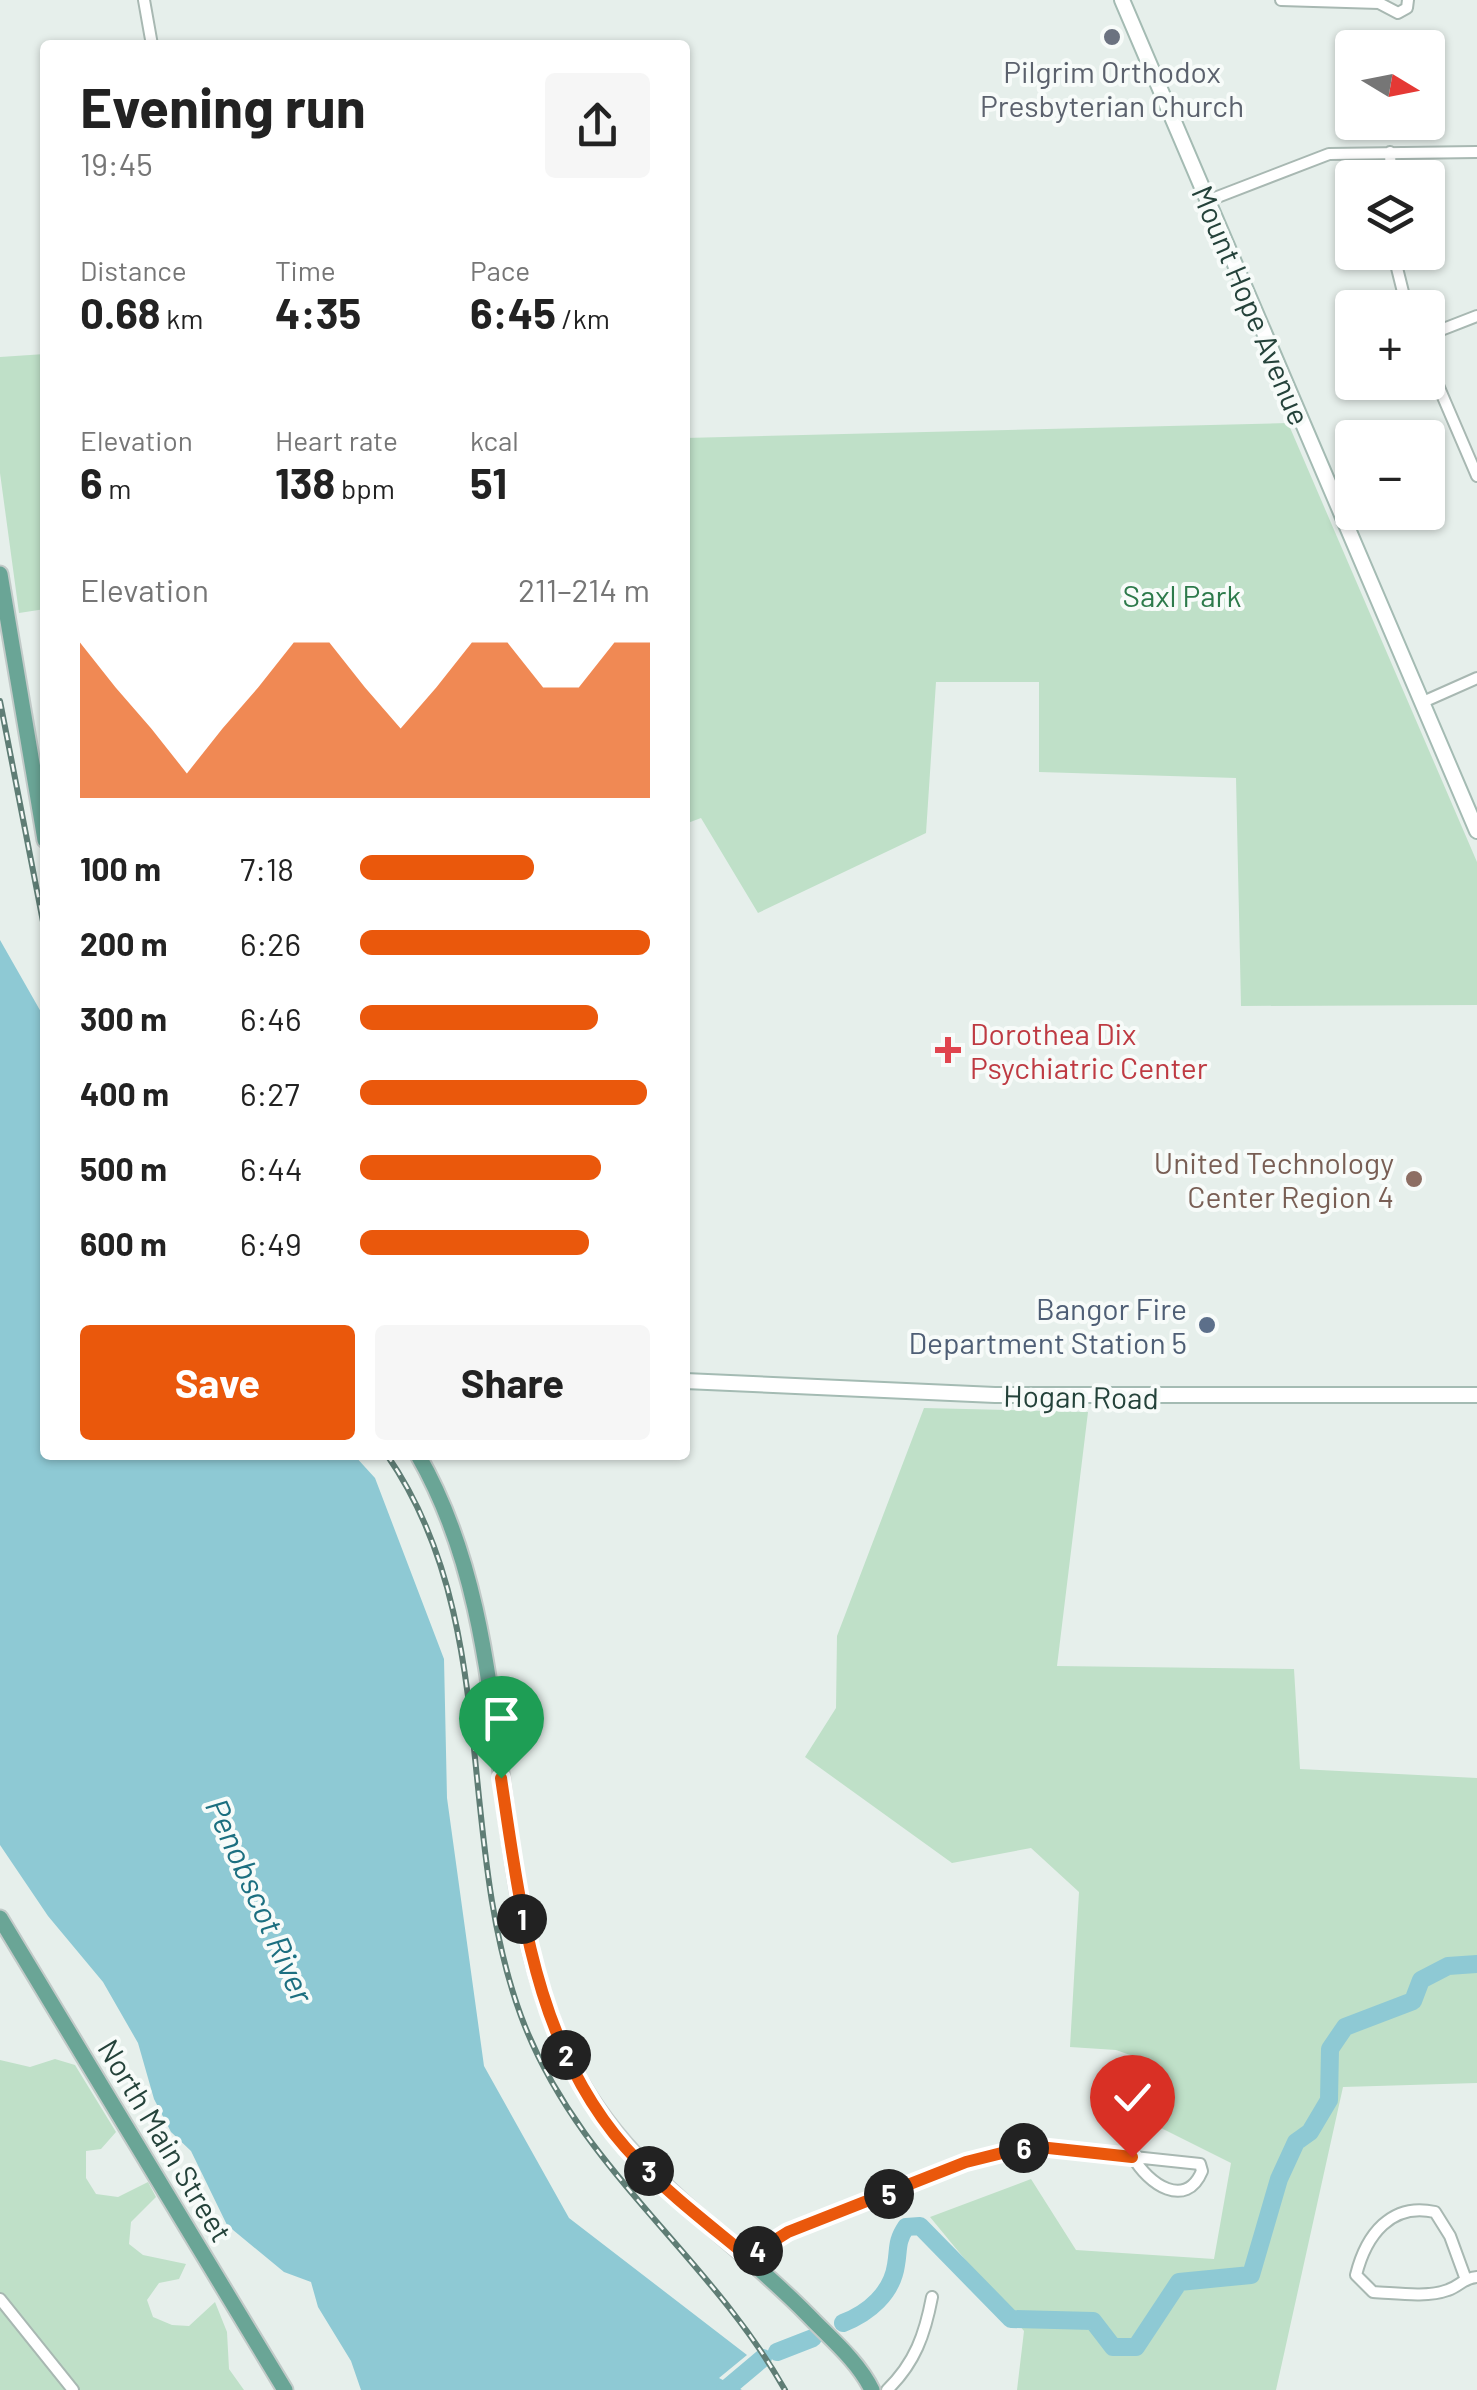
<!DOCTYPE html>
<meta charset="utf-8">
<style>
:root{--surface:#fff;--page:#f6f6f6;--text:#222;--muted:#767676;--accent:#ea580c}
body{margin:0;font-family:Barlow,sans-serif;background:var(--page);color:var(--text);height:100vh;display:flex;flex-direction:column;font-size:38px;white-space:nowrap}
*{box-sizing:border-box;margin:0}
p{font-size:32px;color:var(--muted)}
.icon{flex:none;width:55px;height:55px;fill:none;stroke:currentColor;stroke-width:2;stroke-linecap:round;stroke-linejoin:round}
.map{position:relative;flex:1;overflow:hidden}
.sheet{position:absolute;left:40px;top:40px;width:650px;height:1420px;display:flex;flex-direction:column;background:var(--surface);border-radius:10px;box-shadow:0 2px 8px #0004}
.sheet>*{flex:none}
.needle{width:65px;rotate:100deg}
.buttons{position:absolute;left:1335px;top:30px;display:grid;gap:20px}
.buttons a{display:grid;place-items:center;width:110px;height:110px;border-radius:10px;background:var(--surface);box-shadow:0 2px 8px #0004;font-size:50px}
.pin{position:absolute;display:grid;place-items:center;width:85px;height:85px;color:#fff;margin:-102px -42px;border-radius:50% 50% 50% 0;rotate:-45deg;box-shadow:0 0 10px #0007}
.pin .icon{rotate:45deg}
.km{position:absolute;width:50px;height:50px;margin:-25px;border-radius:50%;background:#222;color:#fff;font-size:28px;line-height:50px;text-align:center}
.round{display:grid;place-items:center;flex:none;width:105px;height:105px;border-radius:10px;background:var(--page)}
.headline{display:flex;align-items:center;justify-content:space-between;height:170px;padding:0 40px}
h1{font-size:55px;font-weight:700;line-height:75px}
.stats{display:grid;grid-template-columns:repeat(3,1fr);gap:15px;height:170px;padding:10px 40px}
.stats div{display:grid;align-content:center}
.stats b{font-size:42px;font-weight:700}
.stats small{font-size:28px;font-weight:400}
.stats p{font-size:28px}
.chart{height:280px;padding:20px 40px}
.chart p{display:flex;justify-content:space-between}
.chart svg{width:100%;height:180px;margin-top:10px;fill:var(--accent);opacity:.7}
.button{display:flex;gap:20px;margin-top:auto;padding:20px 40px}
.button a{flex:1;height:115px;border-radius:10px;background:var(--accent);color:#fff;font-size:40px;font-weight:700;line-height:115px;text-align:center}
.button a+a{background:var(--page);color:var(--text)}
ul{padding:0 40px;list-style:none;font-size:32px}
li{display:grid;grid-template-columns:160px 120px 1fr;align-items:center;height:75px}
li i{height:25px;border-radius:12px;background:var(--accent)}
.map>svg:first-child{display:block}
.green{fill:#bfe0c8}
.water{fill:#8ec9d4}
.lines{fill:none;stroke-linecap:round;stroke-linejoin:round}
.river{stroke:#8ec9d4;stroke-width:18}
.street-casing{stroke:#a8b8b2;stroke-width:14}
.secondary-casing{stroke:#a4bbb3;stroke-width:18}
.primary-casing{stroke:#c2cac8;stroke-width:19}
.street{stroke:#fff;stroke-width:10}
.secondary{stroke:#fff;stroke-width:14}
.primary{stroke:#6aa596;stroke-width:15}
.rail-casing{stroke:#5f7d75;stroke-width:6}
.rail{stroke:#f7fbf9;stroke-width:2.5;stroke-dasharray:8;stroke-linecap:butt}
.route-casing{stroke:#fff;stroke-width:20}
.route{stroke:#ea580c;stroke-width:12}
.worship-dot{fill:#6b7280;stroke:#f7fbf9;stroke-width:4}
.health-dot{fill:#e0444e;stroke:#f7fbf9;stroke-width:4}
.education-dot{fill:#8d6e63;stroke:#f7fbf9;stroke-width:4}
.service-dot{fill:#5c6f8a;stroke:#f7fbf9;stroke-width:4}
.labels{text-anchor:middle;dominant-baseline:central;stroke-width:8;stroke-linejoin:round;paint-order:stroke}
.worship-label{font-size:30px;fill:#5b616d;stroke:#f7fbf9}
.street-label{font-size:30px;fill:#24423a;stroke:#f7fbf9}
.park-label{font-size:30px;fill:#2d7a4b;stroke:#f7fbf9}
.health-label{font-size:30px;fill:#be3a42;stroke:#f7fbf9;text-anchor:start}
.education-label{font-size:30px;fill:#785e54;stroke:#f7fbf9;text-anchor:end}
.service-label{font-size:30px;fill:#4e5e75;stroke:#f7fbf9;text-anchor:end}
.water-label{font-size:32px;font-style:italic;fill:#1c6f80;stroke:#f7fbf9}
</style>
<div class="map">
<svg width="1477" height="2390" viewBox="0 0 1477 2390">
<rect width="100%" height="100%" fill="#e6efeb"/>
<path class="green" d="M 45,354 L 45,609 L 19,613 L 0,473 L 0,357 Z
M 1288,423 L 1477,862 L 1477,1005 L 1241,1006 L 1236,778 L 1039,772 L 1039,682 L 936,682 L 926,833 L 758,913 L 701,818 L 685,824 L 685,438 Z
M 924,1408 L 1088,1412 L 1057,1666 L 1294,1669 L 1300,1769 L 1477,1778 L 1477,2083 L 1343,2087 L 1276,2390 L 1017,2390 L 1024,2331 L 930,2217 L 1031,2179 L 1076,2250 L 1214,2259 L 1231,2163 L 1157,2126 L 1161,2066 L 1116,2050 L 1070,2047 L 1079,1892 L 1031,1848 L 952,1863 L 805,1757 L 836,1708 L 837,1636 Z
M 55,2059 L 75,2065 L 116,2132 L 101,2149 L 86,2151 L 86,2178 L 96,2194 L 118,2197 L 148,2182 L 156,2197 L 131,2222 L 129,2244 L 143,2255 L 186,2264 L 179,2279 L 159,2283 L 147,2300 L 153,2317 L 172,2325 L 189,2326 L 215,2302 L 227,2332 L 229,2369 L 244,2390 L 0,2390 L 0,2060 L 30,2067 Z"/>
<path class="water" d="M 0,940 L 45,1019 L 45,1455 L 354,1455 L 375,1478 L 444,1659 L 447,1798 L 484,2066 L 569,2218 L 747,2355 L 719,2378 L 742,2390 L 361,2390 L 351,2361 L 318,2307 L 311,2282 L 284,2272 L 227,2225 L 191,2151 L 171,2132 L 154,2099 L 138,2043 L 103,1982 L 48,1916 L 0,1845 Z"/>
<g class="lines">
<path class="river" d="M 843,2323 C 869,2313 892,2293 896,2265 C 899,2248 896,2242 906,2227 L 920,2226 L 1011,2319 L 1093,2321 L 1113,2347 L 1136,2347 L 1179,2282 L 1251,2275 L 1279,2179 L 1296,2142 L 1310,2132 L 1329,2100 L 1330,2049 L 1345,2027 L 1413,2001 L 1421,1980 L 1448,1966 L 1477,1964
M 777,2352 L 813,2338
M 725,2390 L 763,2358"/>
<g class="street-casing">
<path id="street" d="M 144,0 L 152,45
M 1281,0 L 1379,3 L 1398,13 L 1407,8 L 1408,0
M 1390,152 L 1391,178
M 1207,201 L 1329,154 L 1477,152
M 1393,252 L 1407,308
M 1428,335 L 1477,316
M 1428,362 L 1477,476
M 1423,702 L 1477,678
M 748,2257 L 788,2232 L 966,2162 L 1030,2146 L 1200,2164 L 1202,2171 C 1186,2210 1148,2184 1133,2157
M 1465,2277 L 1450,2236 L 1435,2212 C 1391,2202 1366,2235 1356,2275 L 1373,2292 C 1396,2293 1426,2298 1448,2290 C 1460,2286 1463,2278 1477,2277
M 0,2299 L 73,2390
M 887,2390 C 915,2363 925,2334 932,2297"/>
</g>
<g class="secondary-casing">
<path id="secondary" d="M 1122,0 L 1477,831
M 685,1381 L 995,1395 L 1477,1395"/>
</g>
<g class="primary-casing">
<path id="primary" d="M 0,574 L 45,840
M 418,1455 C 523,1638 478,1866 567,2056 C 618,2167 725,2230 808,2315 C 830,2338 858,2361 872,2390
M 0,1918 L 285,2390"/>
</g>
<use href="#street" class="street"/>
<use href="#secondary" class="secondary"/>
<use href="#primary" class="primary"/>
<g class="rail-casing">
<path id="rail" d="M 0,701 L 45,932
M 387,1455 C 502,1621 454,1834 521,2016 C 577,2168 708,2253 785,2390"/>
</g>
<use href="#rail" class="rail"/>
</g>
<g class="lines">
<g class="route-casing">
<path id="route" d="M 501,1778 C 521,1913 537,2058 638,2161 C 671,2196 711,2226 748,2257 L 788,2232 L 966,2162 L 1030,2146 L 1132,2157"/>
</g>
<use href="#route" class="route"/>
</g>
<circle class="worship-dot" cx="1112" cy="37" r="10"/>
<path class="health-dot" d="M943 1035h10v10h10v10h-10v10h-10v-10h-10v-10h10z"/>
<circle class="education-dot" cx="1414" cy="1179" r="10"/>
<circle class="service-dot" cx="1207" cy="1325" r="10"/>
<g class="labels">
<g class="worship-label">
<text x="1112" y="71">Pilgrim Orthodox<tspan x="1112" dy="34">Presbyterian Church</tspan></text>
</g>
<g class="street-label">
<text transform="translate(1252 305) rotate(67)">Mount Hope Avenue</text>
<text transform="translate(1081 1396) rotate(1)">Hogan Road</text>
<text transform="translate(166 2140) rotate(59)">North Main Street</text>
</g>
<g class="park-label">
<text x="1182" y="595">Saxl Park</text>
</g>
<g class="health-label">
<text x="970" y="1033">Dorothea Dix<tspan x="970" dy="34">Psychiatric Center</tspan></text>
</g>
<g class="education-label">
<text x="1394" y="1162">United Technology<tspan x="1394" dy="34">Center Region 4</tspan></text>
</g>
<g class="service-label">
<text x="1187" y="1308">Bangor Fire<tspan x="1187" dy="34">Department Station 5</tspan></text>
</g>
<g class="water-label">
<text transform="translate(261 1900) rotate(66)">Penobscot River</text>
</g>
</g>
</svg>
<div class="buttons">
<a><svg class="needle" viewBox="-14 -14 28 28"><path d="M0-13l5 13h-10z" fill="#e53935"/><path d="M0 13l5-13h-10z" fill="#767676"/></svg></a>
<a><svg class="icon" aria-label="layers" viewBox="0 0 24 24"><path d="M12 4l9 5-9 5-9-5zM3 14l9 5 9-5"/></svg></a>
<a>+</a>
<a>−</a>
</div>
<div class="pin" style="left:501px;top:1778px;background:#1e9e55"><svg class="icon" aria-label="arrive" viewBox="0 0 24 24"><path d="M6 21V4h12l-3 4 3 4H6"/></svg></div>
<div class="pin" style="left:1132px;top:2157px;background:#d93025"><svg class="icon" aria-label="check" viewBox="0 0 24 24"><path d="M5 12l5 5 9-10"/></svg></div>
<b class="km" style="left:522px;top:1919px">1</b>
<b class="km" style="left:566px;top:2055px">2</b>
<b class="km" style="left:649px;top:2171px">3</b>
<b class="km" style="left:758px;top:2251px">4</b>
<b class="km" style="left:889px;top:2194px">5</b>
<b class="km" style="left:1024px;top:2148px">6</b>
<section class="sheet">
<div class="headline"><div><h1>Evening run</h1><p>19:45</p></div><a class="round"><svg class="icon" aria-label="share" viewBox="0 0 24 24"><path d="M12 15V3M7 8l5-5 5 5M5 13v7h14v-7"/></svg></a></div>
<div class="stats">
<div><p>Distance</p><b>0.68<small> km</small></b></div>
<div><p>Time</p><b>4:35</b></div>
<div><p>Pace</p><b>6:45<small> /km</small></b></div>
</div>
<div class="stats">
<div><p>Elevation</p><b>6<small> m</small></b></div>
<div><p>Heart rate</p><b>138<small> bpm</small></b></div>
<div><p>kcal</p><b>51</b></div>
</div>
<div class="chart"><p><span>Elevation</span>211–214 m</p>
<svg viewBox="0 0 160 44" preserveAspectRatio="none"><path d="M0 44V6L10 17L20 27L30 38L40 27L50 17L60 6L70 6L80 17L90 27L100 17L110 6L120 6L130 17L140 17L150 6L160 6V44z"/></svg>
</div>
<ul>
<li><b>100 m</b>7:18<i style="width:60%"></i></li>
<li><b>200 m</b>6:26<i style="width:100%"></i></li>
<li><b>300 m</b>6:46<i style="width:82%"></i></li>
<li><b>400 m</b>6:27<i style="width:99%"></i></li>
<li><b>500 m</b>6:44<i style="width:83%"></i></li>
<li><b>600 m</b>6:49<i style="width:79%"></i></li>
</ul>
<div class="button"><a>Save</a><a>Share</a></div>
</section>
</div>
